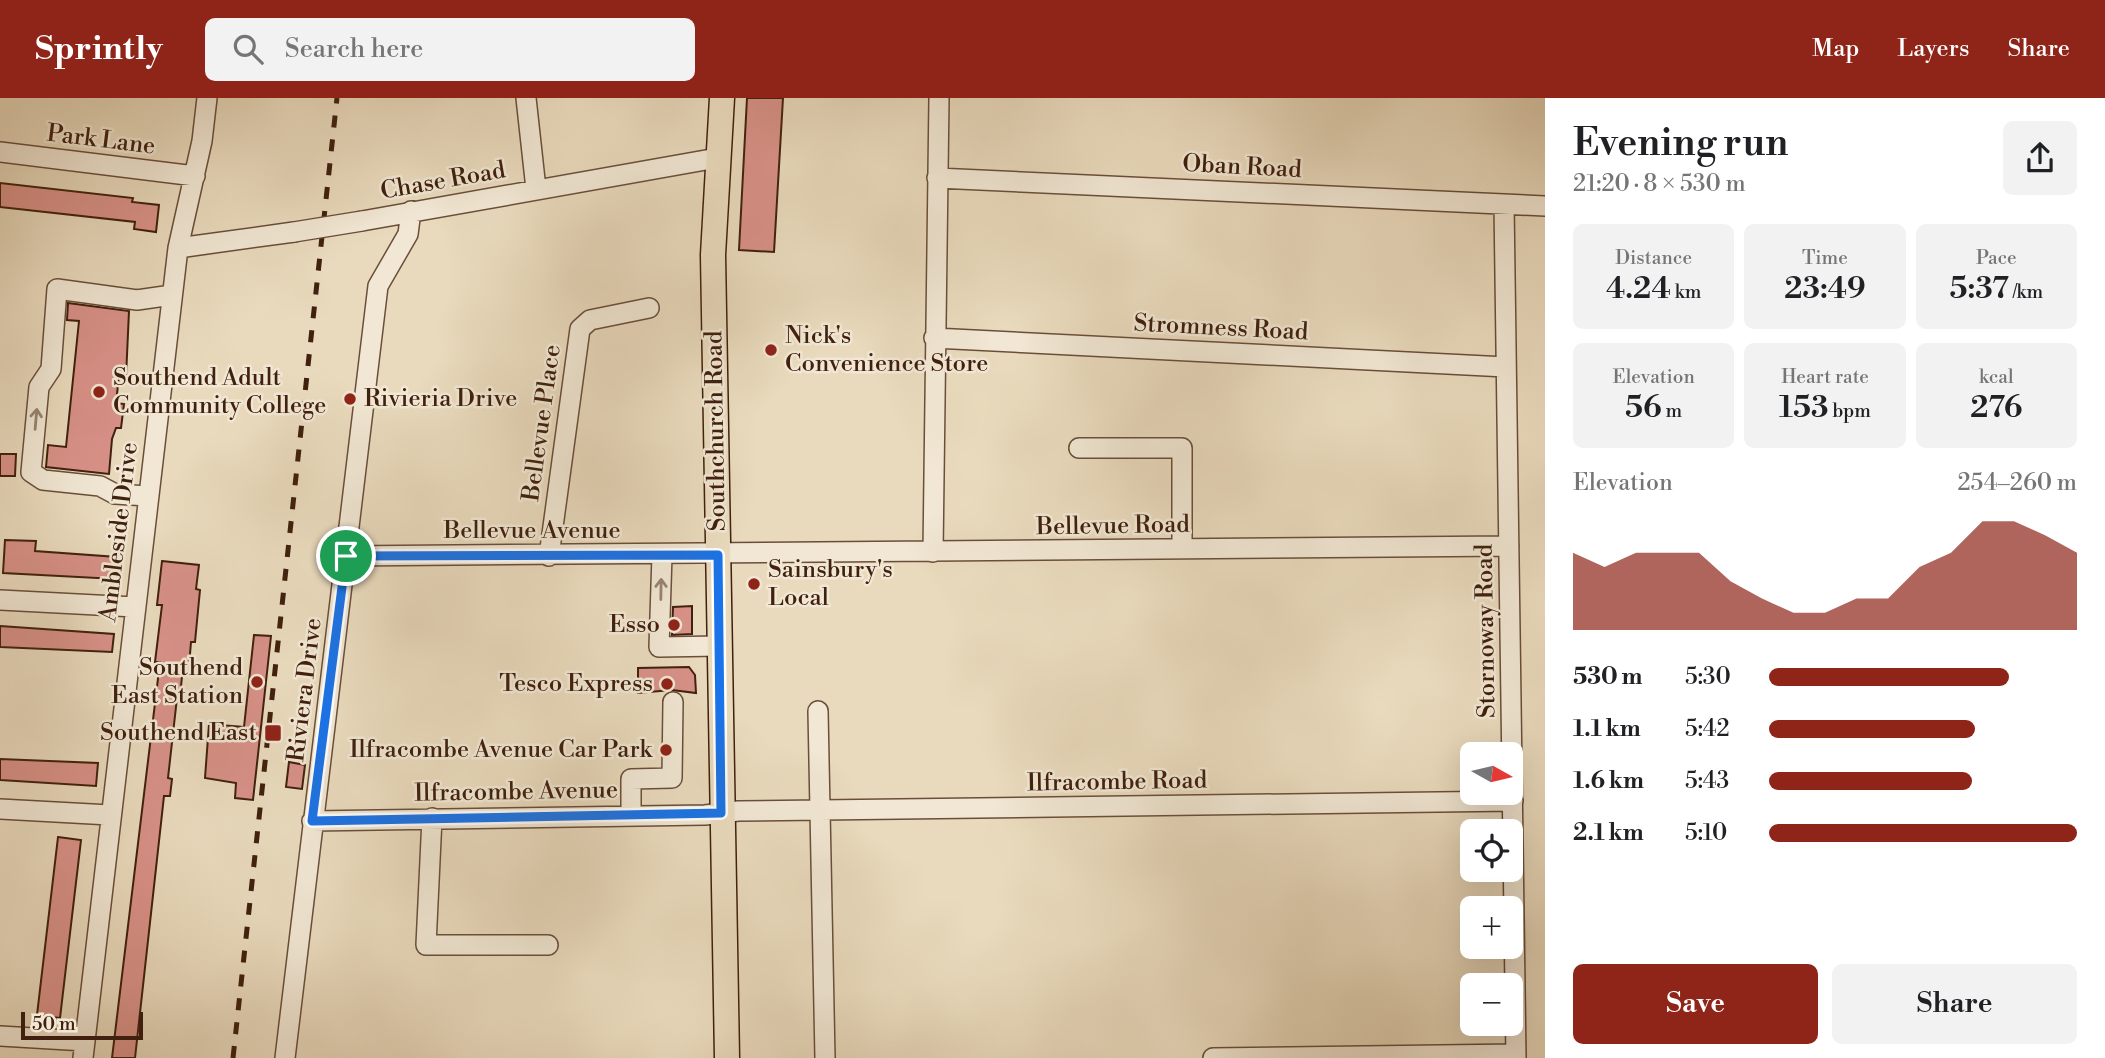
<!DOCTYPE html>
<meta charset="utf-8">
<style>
:root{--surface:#fff;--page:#f2f2f2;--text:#202124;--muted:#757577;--accent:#8f2418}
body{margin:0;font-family:"Libre Bodoni",serif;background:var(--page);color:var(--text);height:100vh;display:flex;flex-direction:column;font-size:26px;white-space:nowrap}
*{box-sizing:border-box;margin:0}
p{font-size:23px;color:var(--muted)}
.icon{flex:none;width:38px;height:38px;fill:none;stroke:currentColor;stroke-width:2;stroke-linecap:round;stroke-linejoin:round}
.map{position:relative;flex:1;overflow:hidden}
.panel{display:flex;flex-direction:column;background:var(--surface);width:560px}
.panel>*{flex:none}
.needle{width:46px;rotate:98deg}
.buttons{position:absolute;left:1460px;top:644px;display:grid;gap:14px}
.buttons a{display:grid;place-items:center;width:63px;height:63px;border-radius:10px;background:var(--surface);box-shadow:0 7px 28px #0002;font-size:35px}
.scale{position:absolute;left:21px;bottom:18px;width:122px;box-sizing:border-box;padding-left:7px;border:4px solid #40200e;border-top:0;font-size:19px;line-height:24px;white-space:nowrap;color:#40200e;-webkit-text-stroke:5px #f1e7d4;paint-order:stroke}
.pin{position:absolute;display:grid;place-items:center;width:60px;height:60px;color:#fff;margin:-30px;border:4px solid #fff;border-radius:50%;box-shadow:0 2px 7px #0007}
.round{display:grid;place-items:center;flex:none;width:74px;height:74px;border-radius:10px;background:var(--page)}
.summary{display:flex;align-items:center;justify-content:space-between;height:119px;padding:0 28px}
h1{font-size:38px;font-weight:600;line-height:52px}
.figures{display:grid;grid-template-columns:repeat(3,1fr);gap:10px;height:119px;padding:7px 28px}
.figures div{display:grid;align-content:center;border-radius:10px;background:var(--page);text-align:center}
.figures b{font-size:30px;font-weight:600}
.figures small{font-size:19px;font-weight:400}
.figures p{font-size:19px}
.chart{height:196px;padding:14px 28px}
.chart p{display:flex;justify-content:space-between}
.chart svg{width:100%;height:126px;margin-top:7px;fill:var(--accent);opacity:.7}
.button{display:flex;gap:14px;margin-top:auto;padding:14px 28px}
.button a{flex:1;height:80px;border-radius:10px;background:var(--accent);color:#fff;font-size:28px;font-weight:600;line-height:80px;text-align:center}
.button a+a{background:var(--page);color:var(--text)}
ul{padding:0 28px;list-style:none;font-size:23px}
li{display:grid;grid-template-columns:112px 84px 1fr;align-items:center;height:52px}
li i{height:18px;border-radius:9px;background:var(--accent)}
header{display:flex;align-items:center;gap:42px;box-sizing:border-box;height:98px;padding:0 35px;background:var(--accent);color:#fff}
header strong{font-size:33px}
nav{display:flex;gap:38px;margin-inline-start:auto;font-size:24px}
.search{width:490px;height:63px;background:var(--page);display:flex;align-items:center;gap:18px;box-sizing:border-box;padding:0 24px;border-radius:10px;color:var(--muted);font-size:26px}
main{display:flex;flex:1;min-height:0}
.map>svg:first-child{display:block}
.building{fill:#d89188;stroke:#40200e;stroke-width:2}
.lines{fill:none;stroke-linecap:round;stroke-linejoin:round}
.minor-casing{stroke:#6a4e3a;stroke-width:22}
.major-casing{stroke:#40200e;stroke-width:27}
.minor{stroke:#f1e7d4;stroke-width:19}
.major{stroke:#e9dabd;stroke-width:24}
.rail{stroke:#40200e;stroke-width:5;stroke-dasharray:12 12;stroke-linecap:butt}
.minor-bridge-casing{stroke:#6a4e3a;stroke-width:22;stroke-linecap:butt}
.minor-bridge{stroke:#f1e7d4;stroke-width:19}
.oneway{stroke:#988471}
.route-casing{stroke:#fff;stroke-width:14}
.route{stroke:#1a73e8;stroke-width:9}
.poi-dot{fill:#8f2418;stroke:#f1e7d4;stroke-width:2.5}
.labels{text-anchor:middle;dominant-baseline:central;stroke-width:5;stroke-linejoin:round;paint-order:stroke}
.street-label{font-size:24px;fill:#40200e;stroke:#f1e7d4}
.poi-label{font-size:24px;fill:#40200e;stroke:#f1e7d4;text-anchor:end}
</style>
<header>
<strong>Sprintly</strong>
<div class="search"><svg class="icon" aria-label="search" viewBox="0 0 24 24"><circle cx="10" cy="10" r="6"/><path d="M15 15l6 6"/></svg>Search here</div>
<nav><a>Map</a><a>Layers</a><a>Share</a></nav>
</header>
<main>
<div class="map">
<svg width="1545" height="960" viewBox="0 0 1545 960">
<rect width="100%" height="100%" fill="#e9dabd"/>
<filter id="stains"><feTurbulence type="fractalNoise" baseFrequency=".00286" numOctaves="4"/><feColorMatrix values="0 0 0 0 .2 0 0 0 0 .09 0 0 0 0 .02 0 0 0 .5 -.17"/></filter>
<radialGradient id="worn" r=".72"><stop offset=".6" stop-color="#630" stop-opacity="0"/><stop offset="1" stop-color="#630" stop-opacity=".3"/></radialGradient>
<path class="building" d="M 747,0 L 783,0 L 774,154 L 739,152 Z
M 0,85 L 133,100 L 132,104 L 159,107 L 156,134 L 134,131 L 135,124 L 0,109 Z
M 68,205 L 129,213 L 126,279 L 119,278 L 116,305 L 124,306 L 121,330 L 116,330 L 112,341 L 109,376 L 46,369 L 48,347 L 66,349 L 79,223 L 67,222 Z
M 0,356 L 16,356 L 15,378 L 0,378 Z
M 5,442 L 36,443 L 35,453 L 117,459 L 116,481 L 3,475 Z
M 162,463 L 199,467 L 196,491 L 200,492 L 197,523 L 195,544 L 191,544 L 189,568 L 183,567 L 180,600 L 177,600 L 168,680 L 172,681 L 170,698 L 164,698 L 135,960 L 112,960 L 160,564 L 155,564 L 162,507 L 157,507 Z
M 692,508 L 692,536 L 672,537 L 673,509 Z
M 0,528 L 114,536 L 112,554 L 0,549 Z
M 254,537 L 271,538 L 253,702 L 235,700 L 236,685 L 205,680 L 209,626 L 244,629 Z
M 689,569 L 695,577 L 696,595 L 672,592 L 638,595 L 638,570 Z
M 0,661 L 98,665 L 96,688 L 0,682 Z
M 289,664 L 305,667 L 302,691 L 286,689 Z
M 58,739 L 81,742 L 60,920 L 37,917 Z"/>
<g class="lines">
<g class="minor-casing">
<path id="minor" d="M 526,0 L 536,91
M 0,54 L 195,78
M 937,80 L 1545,108
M 1504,106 L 1516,960
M 362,123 L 717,60
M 178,150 L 294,134
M 934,240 L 1506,269
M 1079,350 L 1182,350 L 1182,451
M 148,398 L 115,396 L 100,388 L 43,382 L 31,374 L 39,289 L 51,271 L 57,191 L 137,202 L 172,197
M 933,454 L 939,0
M 662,457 L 659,549 L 719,548
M 346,458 L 1509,448
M 549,458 L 580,231 L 590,222 L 649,210
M 0,502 L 135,509
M 818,613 L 825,960
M 0,711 L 110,717
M 631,717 L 631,681 L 672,680 L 673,604
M 432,720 L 426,847 L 548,847
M 312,723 L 705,717 L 738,713 L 1513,703
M 0,938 L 85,943
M 83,960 L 178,150 L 202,43 L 207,0
M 285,960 L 378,188 L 408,136 L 411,113
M 1213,960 L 1516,956"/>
</g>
<g class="major-casing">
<path id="major" d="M 722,0 L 713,157 L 727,960"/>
</g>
<use href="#minor" class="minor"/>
<use href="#major" class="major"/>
<path class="rail" d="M 233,960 L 337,0"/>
<g class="minor-bridge-casing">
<path id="minor-bridge" d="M 294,134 L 362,123"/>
</g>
<use href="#minor-bridge" class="minor-bridge"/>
</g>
<defs><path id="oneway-shaft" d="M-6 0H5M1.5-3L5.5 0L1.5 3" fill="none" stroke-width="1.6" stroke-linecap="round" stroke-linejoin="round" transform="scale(1.75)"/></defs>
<g class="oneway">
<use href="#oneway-shaft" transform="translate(36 321) rotate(-85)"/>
<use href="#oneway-shaft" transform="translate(661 491) rotate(-89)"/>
</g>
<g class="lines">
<g class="route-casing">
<path id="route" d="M 718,457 L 721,715 L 312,723 L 346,458 Z"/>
</g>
<use href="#route" class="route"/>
</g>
<g class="poi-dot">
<circle cx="771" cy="252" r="7"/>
<circle cx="99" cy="294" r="7"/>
<circle cx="350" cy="301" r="7"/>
<circle cx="754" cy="486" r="7"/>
<circle cx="674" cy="527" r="7"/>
<circle cx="257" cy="584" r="7"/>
<circle cx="667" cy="586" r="7"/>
<rect x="264" y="626" width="18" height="18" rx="3.5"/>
<circle cx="666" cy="652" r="7"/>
</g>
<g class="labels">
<g class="street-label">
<text transform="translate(101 42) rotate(7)">Park Lane</text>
<text transform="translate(1242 69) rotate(3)">Oban Road</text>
<text transform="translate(443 83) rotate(-10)">Chase Road</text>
<text transform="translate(1221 230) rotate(3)">Stromness Road</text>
<text transform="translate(542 325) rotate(-82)">Bellevue Place</text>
<text transform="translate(716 333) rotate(-91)">Southchurch Road</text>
<text transform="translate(1113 428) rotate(-1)">Bellevue Road</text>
<text x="532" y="433">Bellevue Avenue</text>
<text transform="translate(119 434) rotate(-83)">Ambleside Drive</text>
<text transform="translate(1486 533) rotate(-91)">Stornoway Road</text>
<text transform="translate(305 592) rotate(-83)">Riviera Drive</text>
<text transform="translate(1117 684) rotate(-1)">Ilfracombe Road</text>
<text transform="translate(516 694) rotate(-1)">Ilfracombe Avenue</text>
</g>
<g class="poi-label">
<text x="785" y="238" text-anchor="start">Nick's<tspan x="785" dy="28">Convenience Store</tspan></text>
<text x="113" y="280" text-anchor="start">Southend Adult<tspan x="113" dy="28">Community College</tspan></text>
<text x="364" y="301" text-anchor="start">Rivieria Drive</text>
<text x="768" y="472" text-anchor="start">Sainsbury's<tspan x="768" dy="28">Local</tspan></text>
<text x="660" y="527">Esso</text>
<text x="243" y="570">Southend<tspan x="243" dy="28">East Station</tspan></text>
<text x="653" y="586">Tesco Express</text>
<text x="257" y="635">Southend East</text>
<text x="652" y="652">Ilfracombe Avenue Car Park</text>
</g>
</g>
<rect width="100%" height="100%" filter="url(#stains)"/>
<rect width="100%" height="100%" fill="url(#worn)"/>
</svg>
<div class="buttons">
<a><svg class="needle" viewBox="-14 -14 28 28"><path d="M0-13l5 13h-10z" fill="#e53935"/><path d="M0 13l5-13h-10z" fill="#757577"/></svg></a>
<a><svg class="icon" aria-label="locate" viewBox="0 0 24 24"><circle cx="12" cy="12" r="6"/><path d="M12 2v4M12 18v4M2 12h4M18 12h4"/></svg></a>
<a>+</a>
<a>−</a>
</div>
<div class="scale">50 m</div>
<div class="pin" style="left:346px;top:458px;background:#1e9e55"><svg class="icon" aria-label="arrive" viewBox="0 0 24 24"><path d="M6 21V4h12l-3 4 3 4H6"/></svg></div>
</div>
<section class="panel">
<div class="summary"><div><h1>Evening run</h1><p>21:20 · 8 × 530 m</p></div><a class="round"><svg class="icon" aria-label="share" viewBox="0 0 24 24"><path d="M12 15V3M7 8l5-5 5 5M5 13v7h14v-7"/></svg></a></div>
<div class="figures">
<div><p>Distance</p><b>4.24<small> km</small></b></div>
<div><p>Time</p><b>23:49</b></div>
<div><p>Pace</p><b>5:37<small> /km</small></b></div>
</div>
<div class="figures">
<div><p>Elevation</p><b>56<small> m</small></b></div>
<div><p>Heart rate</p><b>153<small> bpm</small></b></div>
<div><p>kcal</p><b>276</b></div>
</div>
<div class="chart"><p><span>Elevation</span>254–260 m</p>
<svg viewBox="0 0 160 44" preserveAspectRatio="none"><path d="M0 44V17L10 22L20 17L30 17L40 17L50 27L60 33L70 38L80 38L90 33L100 33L110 22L120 17L130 6L140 6L150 11L160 17V44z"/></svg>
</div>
<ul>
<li><b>530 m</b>5:30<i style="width:78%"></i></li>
<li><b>1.1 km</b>5:42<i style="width:67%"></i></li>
<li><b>1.6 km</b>5:43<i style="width:66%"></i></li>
<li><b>2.1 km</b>5:10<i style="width:100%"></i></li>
</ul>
<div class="button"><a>Save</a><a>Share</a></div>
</section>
</main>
